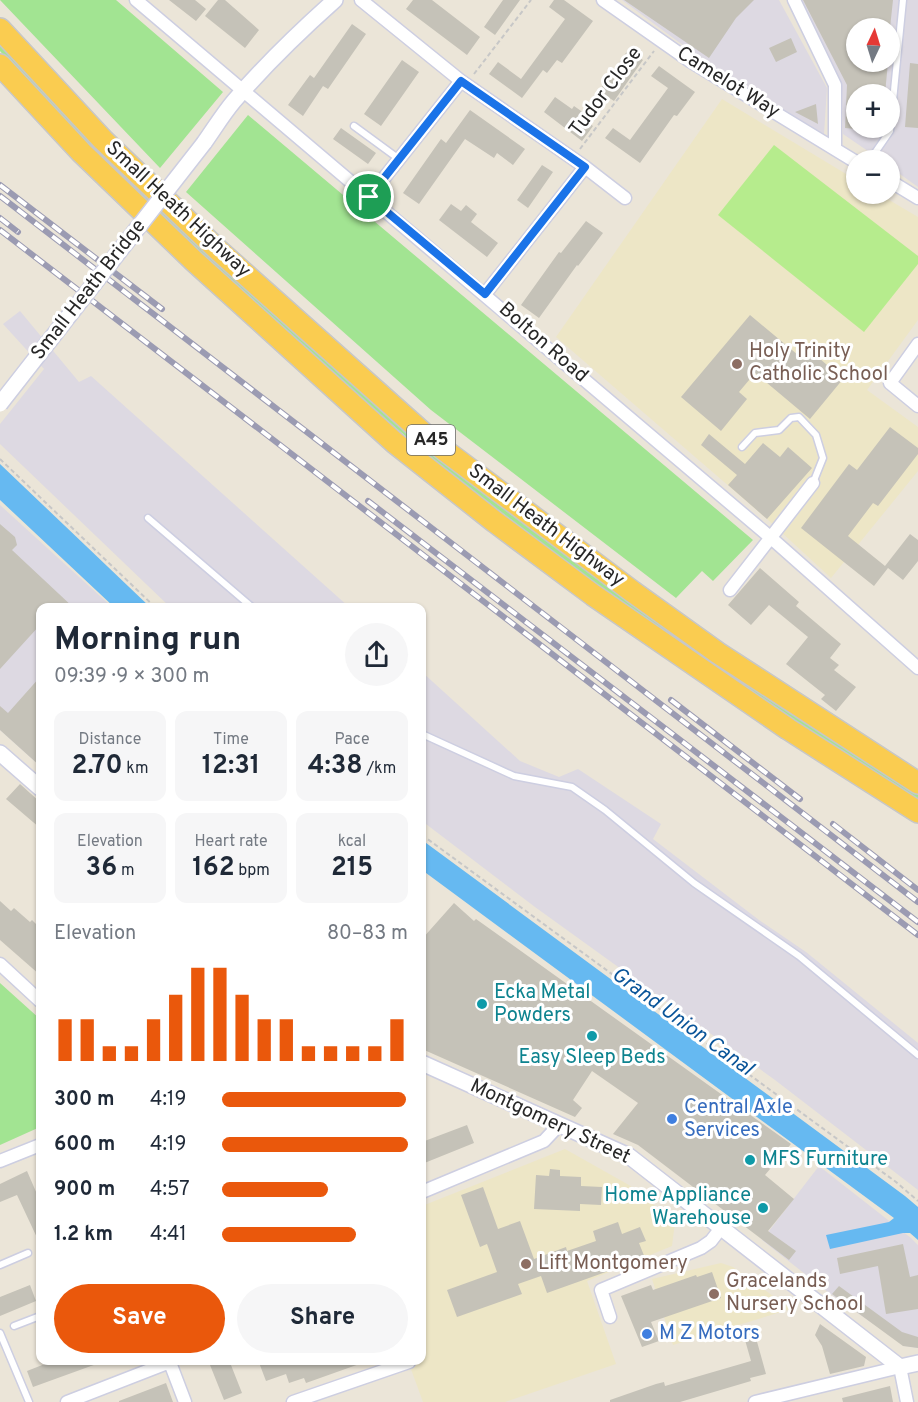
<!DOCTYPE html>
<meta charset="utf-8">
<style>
:root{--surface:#fff;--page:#f6f6f7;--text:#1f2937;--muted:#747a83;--accent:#ea580c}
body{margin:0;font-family:Overpass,sans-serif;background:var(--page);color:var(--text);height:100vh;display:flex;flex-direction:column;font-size:22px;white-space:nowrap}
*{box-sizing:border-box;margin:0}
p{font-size:20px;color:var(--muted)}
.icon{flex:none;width:33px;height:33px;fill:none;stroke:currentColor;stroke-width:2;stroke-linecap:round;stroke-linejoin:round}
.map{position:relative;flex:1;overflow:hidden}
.side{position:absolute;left:36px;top:603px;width:390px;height:762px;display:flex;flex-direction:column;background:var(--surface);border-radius:12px;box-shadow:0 2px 4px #0004}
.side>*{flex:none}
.needle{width:39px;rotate:4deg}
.buttons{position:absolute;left:846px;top:18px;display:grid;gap:12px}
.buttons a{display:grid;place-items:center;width:54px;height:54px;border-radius:50%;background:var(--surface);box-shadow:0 2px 4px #0004;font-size:30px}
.pin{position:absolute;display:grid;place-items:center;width:51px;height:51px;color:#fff;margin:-26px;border:3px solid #fff;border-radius:50%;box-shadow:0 2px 6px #0007}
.round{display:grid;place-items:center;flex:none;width:63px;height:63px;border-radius:32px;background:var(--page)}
.head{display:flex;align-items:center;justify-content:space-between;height:102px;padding:0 18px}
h1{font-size:33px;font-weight:700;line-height:45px}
.figures{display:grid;grid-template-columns:repeat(3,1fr);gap:9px;height:102px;padding:6px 18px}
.figures div{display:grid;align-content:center;border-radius:12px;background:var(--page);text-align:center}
.figures b{font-size:26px;font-weight:700}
.figures small{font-size:16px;font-weight:400}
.figures p{font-size:16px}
.chart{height:168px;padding:12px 18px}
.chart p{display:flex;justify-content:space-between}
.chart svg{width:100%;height:108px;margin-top:6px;stroke:var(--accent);stroke-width:6}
.button{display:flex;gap:12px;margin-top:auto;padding:12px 18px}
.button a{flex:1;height:69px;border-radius:36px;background:var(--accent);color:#fff;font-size:24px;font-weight:700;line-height:69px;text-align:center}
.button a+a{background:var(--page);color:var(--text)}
ul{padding:0 18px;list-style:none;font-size:20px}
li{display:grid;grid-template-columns:96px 72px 1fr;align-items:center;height:45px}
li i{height:15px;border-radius:8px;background:var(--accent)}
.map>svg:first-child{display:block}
.industrial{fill:#ddd9e2;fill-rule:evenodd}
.education{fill:#ede6c6}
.green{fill:#a2e492}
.pitch{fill:#b6ec8d}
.water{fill:#66b9f1}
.building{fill:#c5c2b8}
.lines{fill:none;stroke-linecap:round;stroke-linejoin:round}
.service-casing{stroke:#cdcee1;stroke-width:9}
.minor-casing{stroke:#cdcee1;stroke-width:15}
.tertiary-casing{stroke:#cdcee1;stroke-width:18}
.trunk-casing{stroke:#c7c7c7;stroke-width:24}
.path{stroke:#c7c7c7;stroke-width:2;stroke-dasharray:4.5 3;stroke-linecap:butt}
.service{stroke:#fff;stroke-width:6}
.minor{stroke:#fff;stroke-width:12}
.tertiary{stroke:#fff;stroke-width:15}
.trunk{stroke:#facc50;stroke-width:21}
.rail-casing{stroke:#9b9bb2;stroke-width:6}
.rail{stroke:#fff;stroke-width:4;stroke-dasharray:11;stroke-linecap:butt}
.tertiary-bridge-casing{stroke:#cdcee1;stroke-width:18;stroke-linecap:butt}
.tertiary-bridge{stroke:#fff;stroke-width:15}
.route-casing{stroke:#fff;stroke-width:12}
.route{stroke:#1a73e8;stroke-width:8}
.education-dot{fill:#8d6e63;stroke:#fff;stroke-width:2}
.culture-dot{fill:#0f9aa8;stroke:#fff;stroke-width:2}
.shop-dot{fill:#3f7fe0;stroke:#fff;stroke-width:2}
.labels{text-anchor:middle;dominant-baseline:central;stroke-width:6;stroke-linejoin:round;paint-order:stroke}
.shield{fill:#fff;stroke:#686868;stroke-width:1.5}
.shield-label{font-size:18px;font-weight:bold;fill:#272727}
.street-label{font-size:20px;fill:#272727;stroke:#fff}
.education-label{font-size:20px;fill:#785e54;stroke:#fff;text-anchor:start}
.culture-label{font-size:20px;fill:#0d838f;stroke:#fff;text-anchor:start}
.shop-label{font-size:20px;fill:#366cbe;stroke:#fff;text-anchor:start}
.water-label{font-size:21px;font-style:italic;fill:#095499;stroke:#fff}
</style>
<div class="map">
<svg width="918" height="1402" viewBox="0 0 918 1402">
<rect width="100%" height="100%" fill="#ebe5d8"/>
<path class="industrial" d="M 622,0 L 779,0 L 827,88 L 824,134 L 715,69 Z
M 800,0 L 918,0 L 918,187 L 890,167 L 890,160 L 881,160 L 843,134 L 842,88 ZM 856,28 L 890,28 L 890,62 L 856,62 ZM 856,94 L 890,94 L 890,128 L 856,128 Z
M 20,311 L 79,382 L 91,376 L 349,607 L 170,607 L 0,444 L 0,424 L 44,369 L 3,324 Z
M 0,505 L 112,607 L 40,608 L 40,766 L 0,730 Z
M 422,672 L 520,761 L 559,777 L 578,769 L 661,824 L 653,839 L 759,920 L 806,952 L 918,1043 L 918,1190 L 775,1080 L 535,907 L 422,821 Z
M 819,1166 L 911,1238 L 918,1245 L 918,1348 L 905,1346 L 829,1293 L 762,1240 Z"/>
<path class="education" d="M 722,99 L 856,180 L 856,194 L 879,194 L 918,217 L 918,320 L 867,390 L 918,427 L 918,471 L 831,578 L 767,519 L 556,337 Z
M 565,1149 L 629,1185 L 675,1222 L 672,1246 L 587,1281 L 616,1364 L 505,1402 L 423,1402 L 408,1361 L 422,1360 L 422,1206 Z
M 721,1263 L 733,1267 L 791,1309 L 673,1345 L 652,1279 Z"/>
<path class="green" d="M 0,0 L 116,0 L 223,92 L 160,168 Z
M 0,41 L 399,419 L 918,790 L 918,804 L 788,719 L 600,588 L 431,458 L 166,230 L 65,126 L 0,51 Z
M 248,115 L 753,540 L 713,581 L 702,571 L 676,598 L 431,410 L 186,192 Z
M 0,983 L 40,1019 L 40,1127 L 0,1145 Z"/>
<path class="pitch" d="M 774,145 L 918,256 L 918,264 L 864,332 L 718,215 Z"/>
<path class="water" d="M 0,464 L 150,607 L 114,607 L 0,500 Z
M 422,840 L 905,1196 L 918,1207 L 918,1240 L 910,1233 L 903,1233 L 830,1249 L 826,1235 L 889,1222 L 894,1218 L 422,870 Z"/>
<path class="building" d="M 169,0 L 195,0 L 206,9 L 196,21 Z
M 218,0 L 225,0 L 259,30 L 245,48 L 205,16 Z
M 413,0 L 432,0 L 480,37 L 467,55 L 406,9 Z
M 503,0 L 520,0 L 495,35 L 484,27 Z
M 554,0 L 564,0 L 593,21 L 562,63 L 557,60 L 547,73 L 543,70 L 522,98 L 489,74 L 498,62 L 521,79 L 565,19 L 549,7 Z
M 624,0 L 754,0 L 736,18 L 709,58 Z
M 803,0 L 893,0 L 890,28 L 856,28 L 856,62 L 888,62 L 885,94 L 856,94 L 856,129 L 845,128 L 847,85 Z
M 352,24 L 366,34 L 328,89 L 323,86 L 303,116 L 288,105 L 310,75 L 314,78 Z
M 791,38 L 797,52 L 776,62 L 769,48 Z
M 628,50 L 643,60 L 614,101 L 599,91 Z
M 402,60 L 419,72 L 381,126 L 364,114 Z
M 910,63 L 918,64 L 918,128 L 905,127 Z
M 659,66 L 695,92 L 677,116 L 674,115 L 640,163 L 605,138 L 613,128 L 630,140 L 668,88 L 651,76 Z
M 555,97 L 572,109 L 574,106 L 584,113 L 581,117 L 593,126 L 582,141 L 544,112 Z
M 816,104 L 818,124 L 795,112 Z
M 470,110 L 525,149 L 513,165 L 497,153 L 494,158 L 465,139 L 419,204 L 403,193 L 441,139 L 446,143 Z
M 341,128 L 376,153 L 368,164 L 333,139 Z
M 542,165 L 553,172 L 528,208 L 517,200 Z
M 451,204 L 461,211 L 466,205 L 477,214 L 471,222 L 498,243 L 487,257 L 439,220 Z
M 586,221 L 603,233 L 578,266 L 577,265 L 539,318 L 521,305 L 559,252 L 561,253 Z
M 750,315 L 804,360 L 811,351 L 843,379 L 810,419 L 755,373 L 739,392 L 747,399 L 721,431 L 681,397 Z
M 890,427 L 918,448 L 918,454 L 878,506 L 873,503 L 848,536 L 885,566 L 910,534 L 918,540 L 918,561 L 903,580 L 888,568 L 874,586 L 801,528 L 849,464 L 857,470 Z
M 709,434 L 745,464 L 763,443 L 780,457 L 788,447 L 812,468 L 767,519 L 728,485 L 737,475 L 701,445 Z
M 0,524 L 15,537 L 17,545 L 12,550 L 74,608 L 40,608 L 40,625 L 0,669 Z
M 760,568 L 799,602 L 796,606 L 841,644 L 830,658 L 839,665 L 834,670 L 856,687 L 836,711 L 821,699 L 825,695 L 786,664 L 808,637 L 769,605 L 751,625 L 728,605 Z
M 40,677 L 40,766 L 0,730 L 0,706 L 8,713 Z
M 20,784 L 40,802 L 40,828 L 6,799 Z
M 0,901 L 11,911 L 14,908 L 30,922 L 32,920 L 40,928 L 40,975 L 0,940 Z
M 454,903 L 474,921 L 476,919 L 791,1144 L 765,1175 L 794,1199 L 768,1231 L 796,1251 L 789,1260 L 638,1145 L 613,1134 L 638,1103 L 592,1071 L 573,1100 L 582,1108 L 575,1117 L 422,1049 L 422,939 Z
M 467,1125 L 474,1143 L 422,1164 L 422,1142 Z
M 550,1169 L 560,1170 L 560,1176 L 581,1177 L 581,1186 L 602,1187 L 601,1205 L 580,1204 L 580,1211 L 534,1209 L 536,1175 L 549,1176 Z
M 27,1171 L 40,1201 L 40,1244 L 17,1195 L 0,1202 L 0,1184 Z
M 483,1187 L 498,1229 L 520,1221 L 534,1259 L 566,1247 L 567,1251 L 596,1241 L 593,1231 L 618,1222 L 622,1234 L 640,1227 L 646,1241 L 639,1243 L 645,1258 L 547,1293 L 541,1276 L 518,1284 L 522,1294 L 457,1317 L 447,1290 L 497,1272 L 487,1244 L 480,1247 L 461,1195 Z
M 903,1244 L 910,1277 L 918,1275 L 918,1309 L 886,1314 L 878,1266 L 840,1274 L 837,1258 Z
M 712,1272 L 721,1298 L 651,1322 L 659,1341 L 642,1347 L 621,1296 L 651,1285 L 653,1290 L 696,1275 L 697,1277 Z
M 30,1285 L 36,1301 L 0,1316 L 0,1297 Z
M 839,1286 L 902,1332 L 918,1337 L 918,1348 L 903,1346 L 832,1294 Z
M 820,1324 L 866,1357 L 864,1366 L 830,1374 L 822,1346 L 815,1335 Z
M 756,1338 L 766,1374 L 750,1378 L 751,1381 L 680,1402 L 610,1402 L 610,1400 L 656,1384 L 664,1382 L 665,1386 L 751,1361 L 745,1340 Z
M 55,1360 L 102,1360 L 102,1362 L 33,1387 L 27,1371 Z
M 208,1360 L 229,1360 L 242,1393 L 224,1400 Z
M 258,1360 L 365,1360 L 365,1362 L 306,1383 L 304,1378 L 289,1383 L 286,1374 L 266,1381 Z
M 166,1383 L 173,1402 L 119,1402 L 119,1401 Z
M 890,1386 L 893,1402 L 843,1402 L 842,1398 Z"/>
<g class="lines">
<g class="service-casing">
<path id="service" d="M 354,126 L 399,159
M 870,160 L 890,131 L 903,0
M 742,447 L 755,433 L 779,430 L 791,418 L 799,417 L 816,435 L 823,458 L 813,483
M 148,518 L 253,608
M 422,734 L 514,776 L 572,787 L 605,810 L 694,883 L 799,956 L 918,1055
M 0,1265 L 28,1253
M 14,1326 L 40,1316
M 0,1333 L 29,1402"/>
</g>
<g class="minor-casing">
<path id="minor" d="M 136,0 L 770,537 L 918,668
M 361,0 L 461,81 L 585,167 L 625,198
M 603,0 L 690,61 L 856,162
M 794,0 L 835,85 L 835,148
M 890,181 L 918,198
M 369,197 L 461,81
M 485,294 L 585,167
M 918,344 L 890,383 L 918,406
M 730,590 L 813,483
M 0,964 L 40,1001
M 0,1161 L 40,1145
M 422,1192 L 544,1141 L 559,1125
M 610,1317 L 601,1290 L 701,1248 L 711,1241 L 721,1228
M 169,1360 L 185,1402
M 67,1402 L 170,1362
M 293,1402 L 409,1362
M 755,1402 L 900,1367 L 907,1402"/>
</g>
<g class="tertiary-casing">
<path id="tertiary" d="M 204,143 C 214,129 223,114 234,101 C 265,65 299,32 335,0
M 0,753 L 40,788
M 422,1063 L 629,1156 L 900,1367 L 918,1363"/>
</g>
<g class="trunk-casing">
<path id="trunk" d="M 0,29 L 103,140 L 218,250 L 431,440 L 633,592 L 718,653 L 918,783
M 0,65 L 81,152 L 194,261 L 395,443 L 495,522 L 593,595 L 788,729 L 918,812"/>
</g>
<path class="path" d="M 474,74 L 531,0
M 580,149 L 654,51
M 0,459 L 156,608
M 422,835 L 896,1182 L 918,1201
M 37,1160 L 40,1168"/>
<use href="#service" class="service"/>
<use href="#minor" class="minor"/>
<use href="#tertiary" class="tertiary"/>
<use href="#trunk" class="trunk"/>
<g class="rail-casing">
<path id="rail" d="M 0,185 L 162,309
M 0,196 L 918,902
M 0,218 L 18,232
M 0,230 L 918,935
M 368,501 L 918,922
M 671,700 L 800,799
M 833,824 L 918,890"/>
</g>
<use href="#rail" class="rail"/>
<g class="tertiary-bridge-casing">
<path id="tertiary-bridge" d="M 0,404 L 204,143"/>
</g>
<use href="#tertiary-bridge" class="tertiary-bridge"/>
</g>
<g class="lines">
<g class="route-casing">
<path id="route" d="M 461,81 L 585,167 L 485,294 L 369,197 Z"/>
</g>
<use href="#route" class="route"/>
</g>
<g class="education-dot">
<circle cx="737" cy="364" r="6"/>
<circle cx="526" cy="1264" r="6"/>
<circle cx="714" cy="1294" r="6"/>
</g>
<g class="culture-dot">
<circle cx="482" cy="1004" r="6"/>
<circle cx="592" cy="1036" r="6"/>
<circle cx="750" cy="1160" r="6"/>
<circle cx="763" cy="1208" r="6"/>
</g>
<g class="shop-dot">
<circle cx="672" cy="1119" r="6"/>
<circle cx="647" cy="1334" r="6"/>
</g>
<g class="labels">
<rect class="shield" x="407" y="425" width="48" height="30" rx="4.5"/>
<g class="shield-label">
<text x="431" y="440">A45</text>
</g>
<g class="street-label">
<text transform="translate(728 83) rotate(32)">Camelot Way</text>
<text transform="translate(606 92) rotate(-53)">Tudor Close</text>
<text transform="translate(178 210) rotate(43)">Small Heath Highway</text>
<text transform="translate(89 290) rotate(-52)">Small Heath Bridge</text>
<text transform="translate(543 343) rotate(41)">Bolton Road</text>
<text transform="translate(546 526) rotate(37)">Small Heath Highway</text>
<text transform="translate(550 1122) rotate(25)">Montgomery Street</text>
</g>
<g class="education-label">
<text x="749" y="352">Holy Trinity<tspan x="749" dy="23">Catholic School</tspan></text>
<text x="538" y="1264">Lift Montgomery</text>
<text x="726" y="1282">Gracelands<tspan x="726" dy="23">Nursery School</tspan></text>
</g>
<g class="culture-label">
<text x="494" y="993">Ecka Metal<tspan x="494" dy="23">Powders</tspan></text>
<text x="592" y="1058" text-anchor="middle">Easy Sleep Beds</text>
<text x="762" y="1160">MFS Furniture</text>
<text x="751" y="1196" text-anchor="end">Home Appliance<tspan x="751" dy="23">Warehouse</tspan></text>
</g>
<g class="shop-label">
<text x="684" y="1108">Central Axle<tspan x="684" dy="23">Services</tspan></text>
<text x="659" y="1334">M Z Motors</text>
</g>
<g class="water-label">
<text transform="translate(682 1022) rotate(36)">Grand Union Canal</text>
</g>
</g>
</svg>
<div class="buttons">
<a><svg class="needle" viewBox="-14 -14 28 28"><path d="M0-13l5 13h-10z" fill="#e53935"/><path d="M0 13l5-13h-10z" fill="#747a83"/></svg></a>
<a>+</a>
<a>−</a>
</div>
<div class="pin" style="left:369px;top:197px;background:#1e9e55"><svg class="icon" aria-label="arrive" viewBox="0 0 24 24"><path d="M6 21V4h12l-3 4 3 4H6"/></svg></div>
<section class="side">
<div class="head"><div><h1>Morning run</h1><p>09:39 · 9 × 300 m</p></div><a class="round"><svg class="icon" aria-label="share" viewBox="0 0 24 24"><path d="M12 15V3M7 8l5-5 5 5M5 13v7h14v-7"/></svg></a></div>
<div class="figures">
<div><p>Distance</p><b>2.70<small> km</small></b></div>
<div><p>Time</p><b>12:31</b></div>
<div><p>Pace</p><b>4:38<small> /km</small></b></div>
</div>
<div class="figures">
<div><p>Elevation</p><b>36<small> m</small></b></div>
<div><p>Heart rate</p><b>162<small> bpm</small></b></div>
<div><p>kcal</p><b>215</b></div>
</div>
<div class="chart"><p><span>Elevation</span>80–83 m</p>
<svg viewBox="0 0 160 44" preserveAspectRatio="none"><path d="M5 44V27M15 44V27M25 44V38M35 44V38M45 44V27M55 44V17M65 44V6M75 44V6M85 44V17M95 44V27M105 44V27M115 44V38M125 44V38M135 44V38M145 44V38M155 44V27"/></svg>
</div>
<ul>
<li><b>300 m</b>4:19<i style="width:99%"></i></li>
<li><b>600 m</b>4:19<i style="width:100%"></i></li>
<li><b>900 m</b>4:57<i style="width:57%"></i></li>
<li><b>1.2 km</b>4:41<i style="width:72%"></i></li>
</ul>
<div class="button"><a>Save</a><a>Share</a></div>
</section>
</div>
